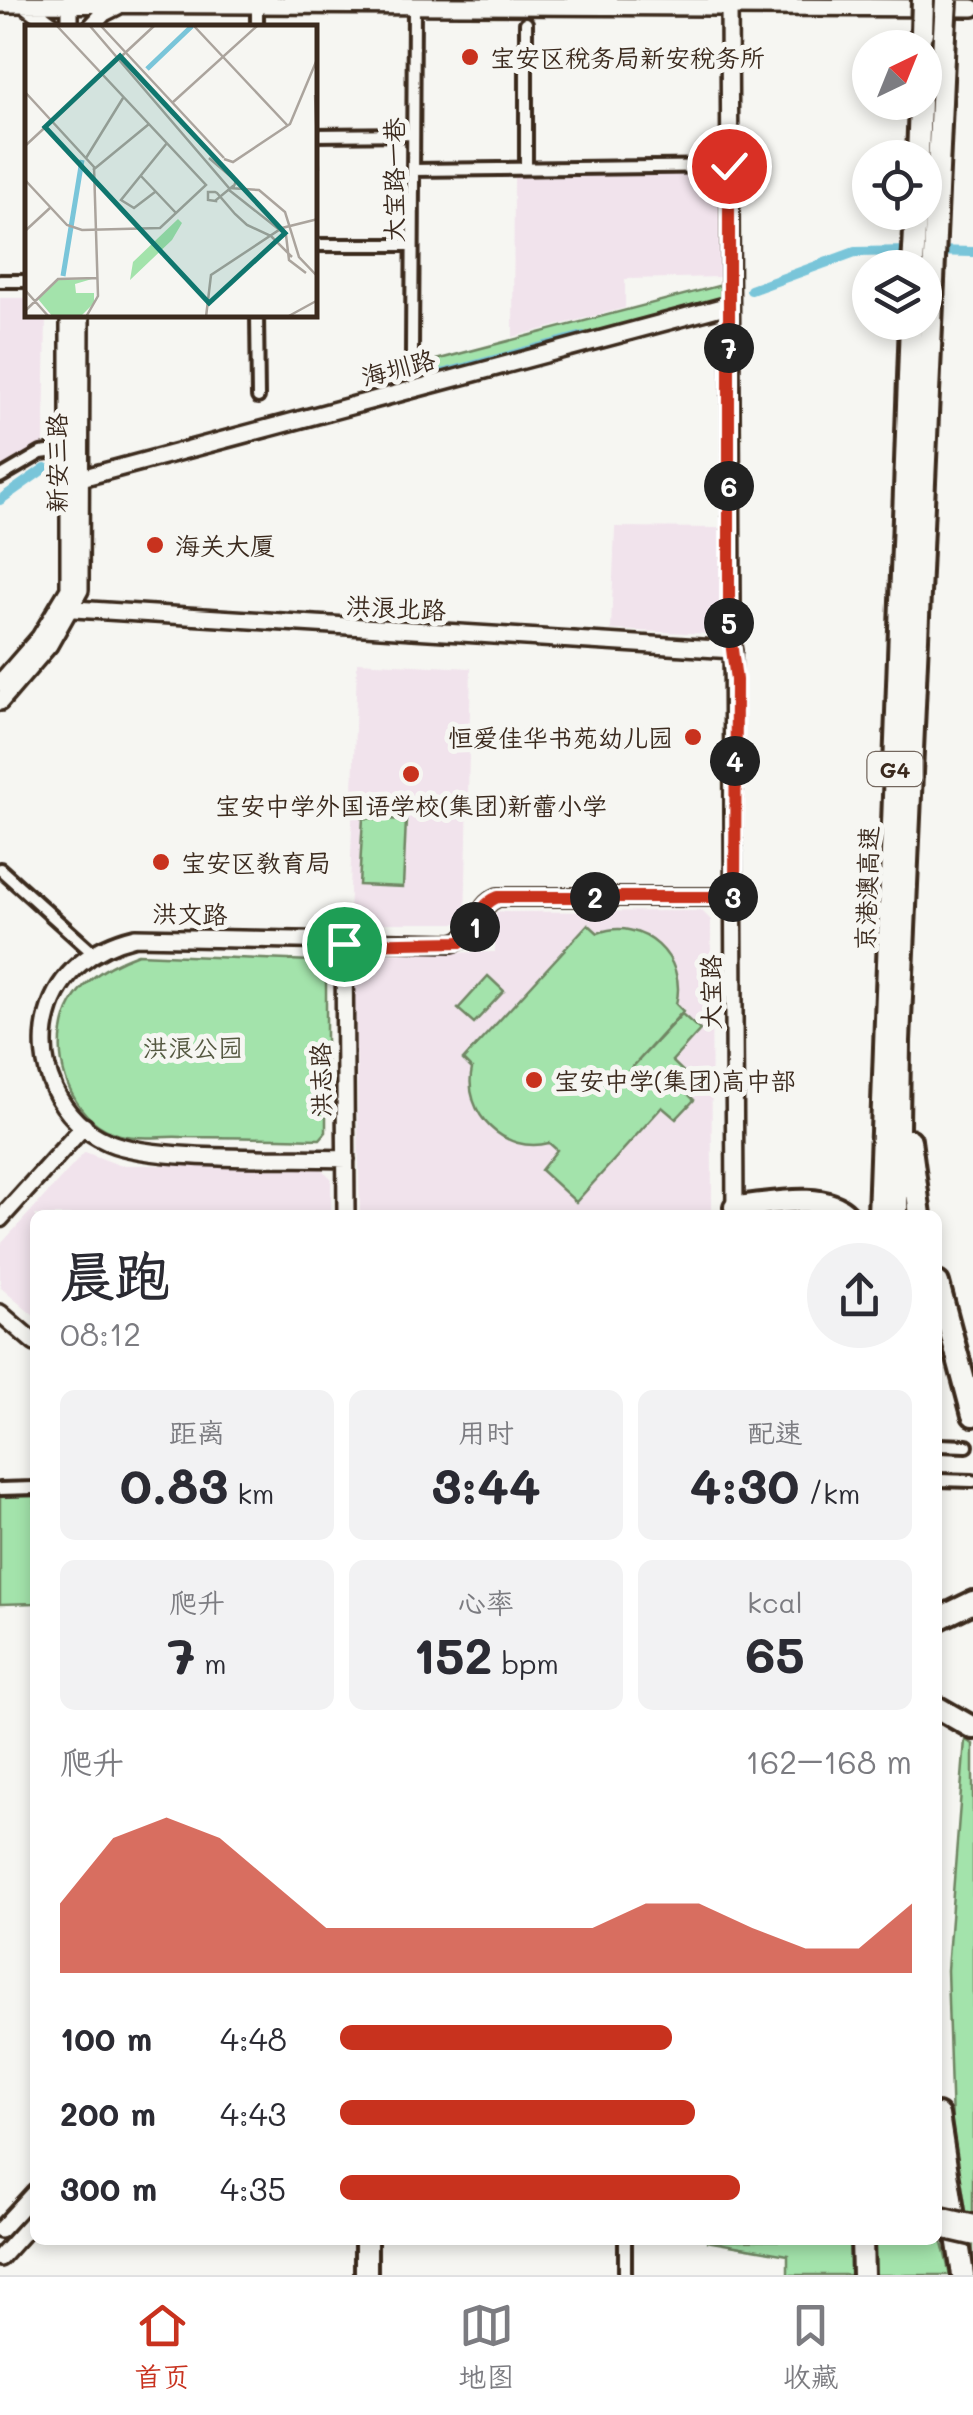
<!DOCTYPE html>
<html lang="zh">
<meta charset="utf-8">
<style>
:root{--surface:#fff;--page:#f2f2f3;--text:#2b2b33;--muted:#7c7c81;--line:#e1e1e2;--accent:#c8321e}
body{margin:0;font-family:Mali,"LXGW WenKai TC",sans-serif;background:var(--page);color:var(--text);height:100vh;display:flex;flex-direction:column;font-size:38px;white-space:nowrap}
*{box-sizing:border-box;margin:0}
p{font-size:32px;color:var(--muted)}
.icon{flex:none;width:55px;height:55px;fill:none;stroke:currentColor;stroke-width:2;stroke-linecap:round;stroke-linejoin:round}
.map{position:relative;flex:1;overflow:hidden}
.panel{position:absolute;left:30px;top:1210px;width:912px;height:1035px;display:flex;flex-direction:column;background:var(--surface);border-radius:15px;box-shadow:0 5px 15px #0003}
.panel>*{flex:none}
.needle{width:65px;rotate:43deg}
.fabs{position:absolute;left:852px;top:30px;display:grid;gap:20px}
.fabs a{display:grid;place-items:center;width:90px;height:90px;border-radius:50%;background:var(--surface);box-shadow:0 5px 15px #0003;font-size:50px}
.pin{position:absolute;display:grid;place-items:center;width:85px;height:85px;color:#fff;margin:-42px;border:5px solid #fff;border-radius:50%;box-shadow:0 2px 10px #0007}
.km{position:absolute;width:50px;height:50px;margin:-25px;border-radius:50%;background:#222;color:#fff;font-size:28px;line-height:50px;text-align:center}
.round{display:grid;place-items:center;flex:none;width:105px;height:105px;border-radius:52px;background:var(--page)}
.headline{display:flex;align-items:center;justify-content:space-between;height:170px;padding:0 30px}
h1{font-size:55px;font-weight:800;line-height:75px}
.stats{display:grid;grid-template-columns:repeat(3,1fr);gap:15px;height:170px;padding:10px 30px}
.stats div{display:grid;align-content:center;border-radius:15px;background:var(--page);text-align:center}
.stats b{font-size:50px;font-weight:800}
.stats small{font-size:28px;font-weight:400}
.stats p{font-size:28px}
.chart{height:280px;padding:20px 30px}
.chart p{display:flex;justify-content:space-between}
.chart svg{width:100%;height:180px;margin-top:10px;fill:var(--accent);opacity:.7}
ul{padding:0 30px;list-style:none;font-size:32px}
li{display:grid;grid-template-columns:160px 120px 1fr;align-items:center;height:75px}
li i{height:25px;border-radius:12px;background:var(--accent)}
.dock{display:flex;justify-content:space-around;align-items:center;height:140px;border-top:2px solid var(--line);background:var(--surface);font-size:28px;color:var(--muted)}
.dock a{display:grid;justify-items:center;gap:5px}
.dock .on{color:var(--accent)}
.map>svg:first-child{display:block}
.built{fill:#f1e3ec}
.green{fill:#a3e3ab;stroke:#6f8664;stroke-width:2.5}
.lines{fill:none;stroke-linecap:round;stroke-linejoin:round}
.canal{stroke:#79c5d9;stroke-width:10}
.street-casing{stroke:#3b2a1e;stroke-width:18}
.secondary-casing{stroke:#3b2a1e;stroke-width:22}
.primary-casing{stroke:#3b2a1e;stroke-width:22}
.highway-casing{stroke:#3b2a1e;stroke-width:28}
.street{stroke:#f6f6f2;stroke-width:10}
.secondary{stroke:#f6f6f2;stroke-width:15}
.primary{stroke:#f6f6f2;stroke-width:15}
.highway{stroke:#f6f6f2;stroke-width:20}
.secondary-bridge-casing{stroke:#3b2a1e;stroke-width:22;stroke-linecap:butt}
.highway-bridge-casing{stroke:#3b2a1e;stroke-width:28;stroke-linecap:butt}
.secondary-bridge{stroke:#f6f6f2;stroke-width:15}
.highway-bridge{stroke:#f6f6f2;stroke-width:20}
.route-casing{stroke:#fff;stroke-width:20}
.route{stroke:#c8321e;stroke-width:12}
.poi-dot{fill:#c8321e;stroke:#f6f6f2;stroke-width:4}
.labels{text-anchor:middle;dominant-baseline:central;stroke-width:10;stroke-linejoin:round;paint-order:stroke}
.shield{fill:#f6f6f2;stroke:#73675e;stroke-width:2.5}
.shield-label{font-size:22px;font-weight:bold;fill:#3b2a1e}
.poi-label{font-size:25px;fill:#3b2a1e;stroke:#f6f6f2;text-anchor:start}
.street-label{font-size:25px;fill:#3b2a1e;stroke:#f6f6f2}
.park-label{font-size:25px;fill:#555841;stroke:#f6f6f2}
.inset-river{fill:none;stroke:#79c5d9;stroke-width:5}
.inset-road{fill:none;stroke:#aba49d;stroke-width:2.5}
.view{fill:#0f766e;fill-opacity:0.15;stroke:#0f766e;stroke-width:5}
.inset-edge{fill:none;stroke:#3b2a1e;stroke-width:5}
</style>
<div class="map">
<svg width="973" height="2275" viewBox="0 0 973 2275">
<rect width="100%" height="100%" fill="#f6f6f2"/>
<filter id="ink" filterUnits="userSpaceOnUse"><feTurbulence type="fractalNoise" baseFrequency=".01" numOctaves="2"/><feDisplacementMap in="SourceGraphic" scale="20" xChannelSelector="R" yChannelSelector="G"/><feConvolveMatrix kernelMatrix="1 2 1 2 8 2 1 2 1" color-interpolation-filters="sRGB"/></filter>
<g filter="url(#ink)">
<path class="built" d="M 721,174 L 724,277 L 625,279 L 625,308 L 513,337 L 514,177 Z
M 0,298 L 27,298 L 28,315 L 46,315 L 44,445 L 0,469 Z
M 615,527 L 720,528 L 720,625 L 712,634 L 611,630 Z
M 357,662 L 471,668 L 465,923 L 349,923 Z
M 702,911 L 711,920 L 712,1215 L 360,1215 L 354,954 L 495,952 L 496,912 Z
M 85,1152 L 119,1165 L 317,1165 L 331,1178 L 331,1215 L 35,1215 L 35,1317 L 0,1287 L 0,1245 Z"/>
<path class="green" d="M 729,283 L 729,305 L 441,385 L 436,360 Z
M 363,818 L 406,820 L 403,887 L 359,885 Z
M 588,924 L 598,933 C 643,916 688,958 676,1004 L 683,1011 L 628,1072 L 682,1014 L 700,1030 L 672,1061 L 689,1077 L 681,1087 L 694,1100 L 676,1119 L 662,1107 L 576,1202 L 541,1170 L 557,1150 L 549,1143 C 505,1155 462,1113 472,1069 L 463,1060 Z
M 138,954 L 313,961 L 326,973 L 326,1132 L 320,1139 C 274,1138 228,1137 181,1137 C 162,1136 139,1140 120,1135 C 76,1123 55,1072 62,1031 C 68,988 102,967 138,954 Z
M 488,976 L 504,991 L 474,1023 L 458,1009 Z
M 35,1496 L 35,1603 L 0,1604 L 0,1497 Z
M 965,1740 L 973,1744 L 973,2275 L 965,2209 L 954,2186 L 947,1970 Z
M 938,2226 L 950,2275 L 788,2275 L 788,2255 L 706,2241 L 938,2240 Z"/>
<g class="lines">
<path class="canal" d="M 931,251 L 973,252
M 751,290 L 855,252 L 914,251
M 430,377 L 583,336
M 0,500 L 45,468"/>
<g class="street-casing">
<path id="street" d="M 257,28 L 257,6
M 315,135 L 413,134
M 526,168 L 526,23
M 413,170 L 732,166
M 315,245 L 412,245
M 0,281 L 28,281
M 257,315 L 258,397
M 412,353 L 414,7
M 0,477 L 41,453 L 69,449
M 0,869 L 93,953
M 938,1445 L 967,1446
M 938,1480 L 973,1481
M 0,1489 L 35,1488
M 625,2240 L 625,2275
M 361,2275 L 361,2240
M 371,2275 L 371,2240"/>
</g>
<g class="secondary-casing">
<path id="secondary" d="M 729,0 L 735,1215
M 81,478 L 729,305
M 58,608 L 733,650
M 344,944 L 346,1215
M 346,1159 C 290,1157 154,1162 108,1142 C 59,1121 34,1065 48,1014 C 59,972 94,947 135,937 L 452,943 C 480,937 473,907 498,897 L 735,897
M 0,1219 L 84,1126
M 0,1313 L 35,1343
M 0,2230 L 35,2192
M 0,2258 L 35,2219"/>
</g>
<g class="primary-casing">
<path id="primary" d="M 0,4 L 973,8
M 27,6 L 56,28
M 70,28 L 70,0
M 90,28 L 104,13 L 118,6
M 0,683 L 40,637 L 69,589 L 69,315
M 0,702 L 49,645 L 80,590 L 81,315"/>
</g>
<g class="highway-casing">
<path id="highway" d="M 918,158 L 920,102
M 913,268 L 916,212
M 910,1140 L 920,1215
M 735,1207 C 766,1205 824,1190 847,1215
M 879,1215 L 911,322
M 897,1215 L 899,1041 L 944,35
M 938,1283 L 973,1415
M 938,1619 L 973,1602
M 938,1708 L 973,1728
M 938,2115 L 963,2275
M 862,2240 L 863,2275"/>
</g>
<use href="#street" class="street"/>
<use href="#secondary" class="secondary"/>
<use href="#primary" class="primary"/>
<use href="#highway" class="highway"/>
<g class="secondary-bridge-casing">
<path id="secondary-bridge" d="M 938,2215 L 973,2223
M 938,2229 L 973,2237"/>
</g>
<g class="highway-bridge-casing">
<path id="highway-bridge" d="M 922,33 L 923,0
M 944,35 L 946,0"/>
</g>
<use href="#secondary-bridge" class="secondary-bridge"/>
<use href="#highway-bridge" class="highway-bridge"/>
</g>
</g>
<g class="lines" filter="url(#ink)">
<g class="route-casing">
<path id="route" d="M 344,944 L 460,942 C 480,930 475,906 498,897 L 735,897 L 736,680 L 729,626 L 729,166"/>
</g>
<use href="#route" class="route"/>
</g>
<g class="poi-dot">
<circle cx="470" cy="57" r="10"/>
<circle cx="155" cy="545" r="10"/>
<circle cx="693" cy="737" r="10"/>
<circle cx="411" cy="774" r="10"/>
<circle cx="161" cy="862" r="10"/>
<circle cx="534" cy="1080" r="10"/>
</g>
<g class="labels">
<rect class="shield" x="867.5" y="752" width="55" height="34" rx="8"/>
<g class="shield-label">
<text x="895" y="769">G4</text>
</g>
<g class="poi-label">
<text x="490" y="57">宝安区税务局新安税务所</text>
<text x="175" y="545">海关大厦</text>
<text x="673" y="737" text-anchor="end">恒爱佳华书苑幼儿园</text>
<text x="411" y="805" text-anchor="middle">宝安中学外国语学校(集团)新蕾小学</text>
<text x="181" y="862">宝安区教育局</text>
<text x="554" y="1080">宝安中学(集团)高中部</text>
</g>
<g class="street-label">
<text transform="translate(393 180) rotate(-90)">大宝路一巷</text>
<text transform="translate(398 367) rotate(-15)">海圳路</text>
<text transform="translate(56 463) rotate(-90)">新安三路</text>
<text transform="translate(396 607) rotate(3)">洪浪北路</text>
<text transform="translate(866 888) rotate(-88)">京港澳高速</text>
<text transform="translate(190 913) rotate(1)">洪文路</text>
<text transform="translate(710 992) rotate(-90)">大宝路</text>
<text transform="translate(320 1080) rotate(-91)">洪志路</text>
</g>
<g class="park-label">
<text x="193" y="1047">洪浪公园</text>
</g>
</g>
<g transform="translate(25 25)">
<rect width="292" height="292" fill="#f6f6f2"/>
<path d="M 153,194 L 157,198 L 147,215 L 105,255 L 108,237 ZM 67,254 L 50,259 L 51,268 L 69,268 L 69,278 L 55,292 L 28,292 L 13,274 L 33,255 Z" fill="#a3e3ab"/>
<path class="inset-river" d="M 122,44 L 167,1M 38,251 L 57,135"/>
<path class="inset-road" d="M 65,1 L 204,163 L 234,165 L 260,187 L 274,232 L 293,252M 76,1 L 199,133M 169,1 L 263,101M 0,67 L 69,142 L 73,271 L 61,292M 290,70 L 293,146M 147,78 L 232,1M 0,121 L 129,1M 61,133 L 98,73M 184,133 L 211,156 L 209,161 L 208,161 L 191,175 L 191,176 L 183,175 L 183,167 L 190,167 L 192,168 L 210,189 L 222,200 L 246,211 L 267,232M 199,134 L 208,137 L 265,99 L 293,32M 68,145 L 124,99M 115,150 L 151,188M 0,155 L 42,200 L 57,205 L 135,203 L 181,160 L 32,1M 204,165 L 261,210 L 264,235 L 281,248M 130,167 L 109,183 L 96,175 L 142,118M 0,206 L 26,182M 0,265 L 24,292M 0,286 L 33,254 L 72,253M 181,292 L 186,250 L 257,203 L 293,194M 262,292 L 293,275"/>
<path class="view" d="M 95,31 L 260,208 L 184,278 L 20,102 Z"/>
<rect width="292" height="292" class="inset-edge"/>
</g>
</svg>
<div class="fabs">
<a><svg class="needle" viewBox="-14 -14 28 28"><path d="M0-13l5 13h-10z" fill="#e53935"/><path d="M0 13l5-13h-10z" fill="#7c7c81"/></svg></a>
<a><svg class="icon" aria-label="locate" viewBox="0 0 24 24"><circle cx="12" cy="12" r="6"/><path d="M12 2v4M12 18v4M2 12h4M18 12h4"/></svg></a>
<a><svg class="icon" aria-label="layers" viewBox="0 0 24 24"><path d="M12 4l9 5-9 5-9-5zM3 14l9 5 9-5"/></svg></a>
</div>
<div class="pin" style="left:344px;top:944px;background:#1e9e55"><svg class="icon" aria-label="arrive" viewBox="0 0 24 24"><path d="M6 21V4h12l-3 4 3 4H6"/></svg></div>
<div class="pin" style="left:729px;top:166px;background:#d93025"><svg class="icon" aria-label="check" viewBox="0 0 24 24"><path d="M5 12l5 5 9-10"/></svg></div>
<b class="km" style="left:475px;top:927px">1</b>
<b class="km" style="left:595px;top:897px">2</b>
<b class="km" style="left:733px;top:897px">3</b>
<b class="km" style="left:735px;top:761px">4</b>
<b class="km" style="left:729px;top:623px">5</b>
<b class="km" style="left:729px;top:486px">6</b>
<b class="km" style="left:729px;top:348px">7</b>
<section class="panel">
<div class="headline"><div><h1>晨跑</h1><p>08:12</p></div><a class="round"><svg class="icon" aria-label="share" viewBox="0 0 24 24"><path d="M12 15V3M7 8l5-5 5 5M5 13v7h14v-7"/></svg></a></div>
<div class="stats">
<div><p>距离</p><b>0.83<small> km</small></b></div>
<div><p>用时</p><b>3:44</b></div>
<div><p>配速</p><b>4:30<small> /km</small></b></div>
</div>
<div class="stats">
<div><p>爬升</p><b>7<small> m</small></b></div>
<div><p>心率</p><b>152<small> bpm</small></b></div>
<div><p>kcal</p><b>65</b></div>
</div>
<div class="chart"><p><span>爬升</span>162–168 m</p>
<svg viewBox="0 0 160 44" preserveAspectRatio="none"><path d="M0 44V27L10 11L20 6L30 11L40 22L50 33L60 33L70 33L80 33L90 33L100 33L110 27L120 27L130 33L140 38L150 38L160 27V44z"/></svg>
</div>
<ul>
<li><b>100 m</b>4:48<i style="width:58%"></i></li>
<li><b>200 m</b>4:43<i style="width:62%"></i></li>
<li><b>300 m</b>4:35<i style="width:70%"></i></li>
</ul>
</section>
</div>
<nav class="dock">
<a class="on"><svg class="icon" aria-label="home" viewBox="0 0 24 24"><path d="M3 11l9-7 9 7M6 9v11h12V9"/></svg>首页</a>
<a><svg class="icon" aria-label="map" viewBox="0 0 24 24"><path d="M3 6l6-2 6 2 6-2v14l-6 2-6-2-6 2zM9 4v14M15 6v14"/></svg>地图</a>
<a><svg class="icon" aria-label="saved" viewBox="0 0 24 24"><path d="M7 4h10v16l-5-4-5 4z"/></svg>收藏</a>
</nav>
